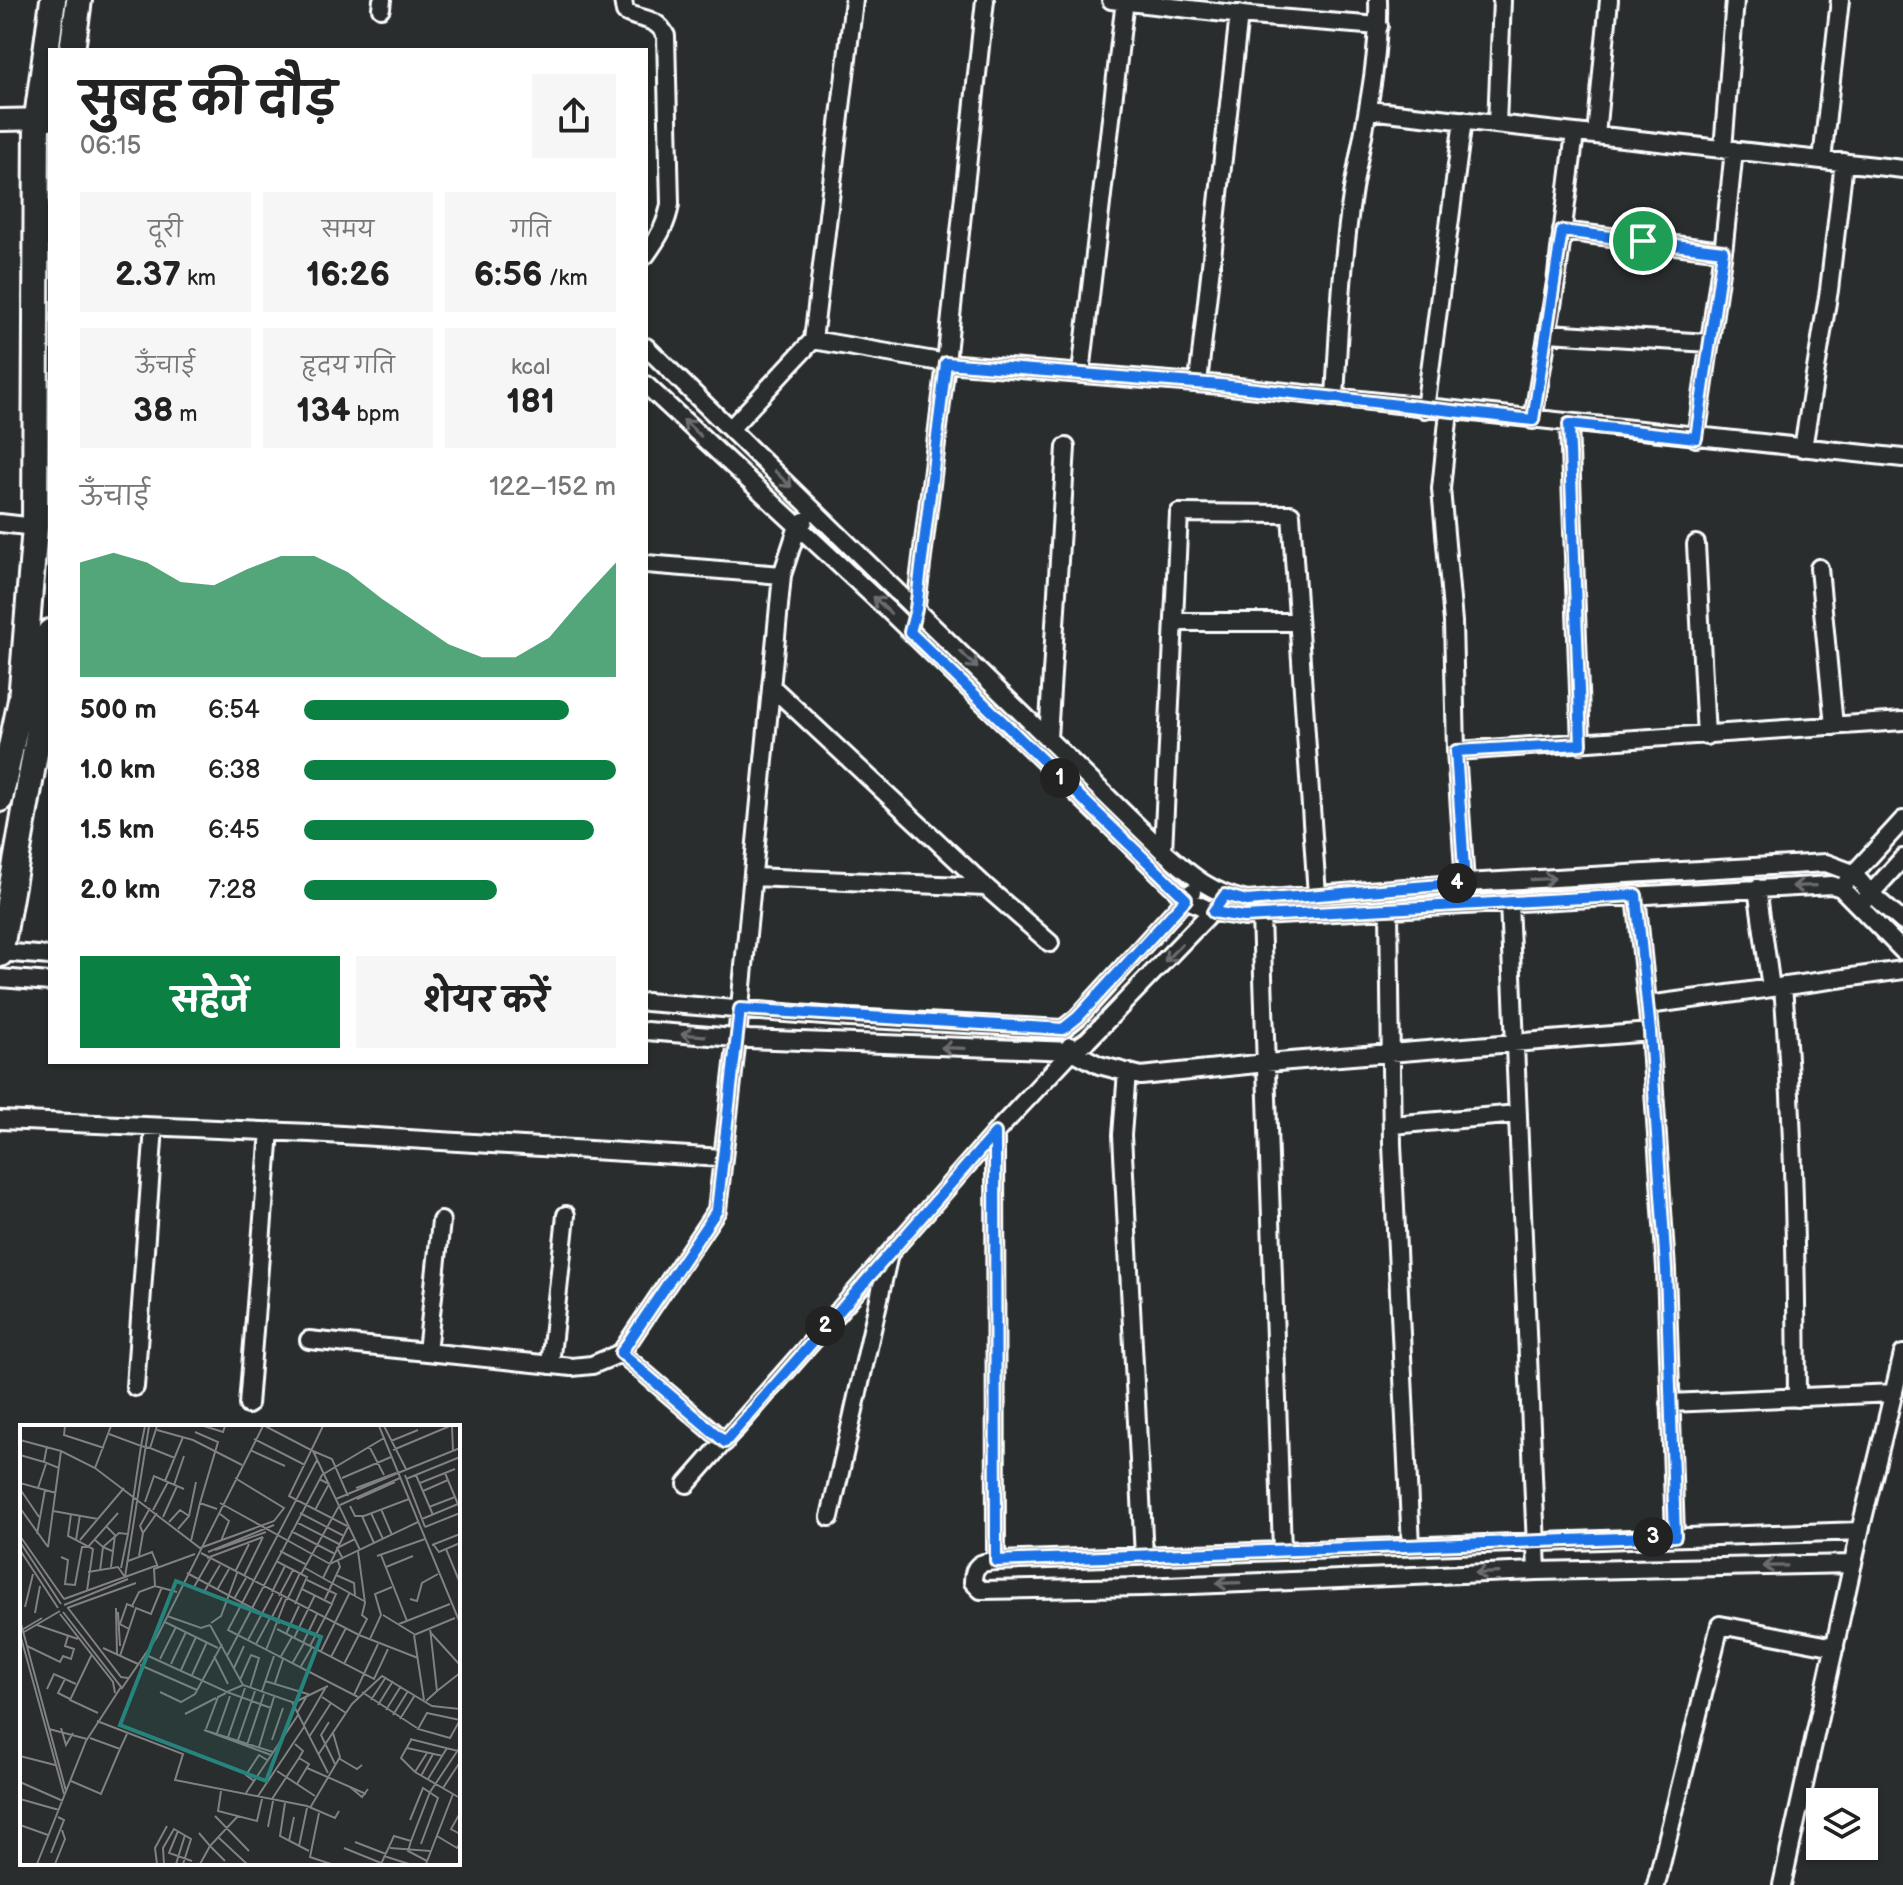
<!DOCTYPE html>
<html lang="hi">
<meta charset="utf-8">
<style>
:root{--surface:#fff;--page:#f6f6f6;--text:#222;--muted:#767676;--accent:#0b8043}
body{margin:0;font-family:"Balsamiq Sans","Playpen Sans Deva",sans-serif;background:var(--page);color:var(--text);height:100vh;display:flex;flex-direction:column;font-size:30px;white-space:nowrap}
*{box-sizing:border-box;margin:0}
p{font-size:26px;color:var(--muted)}
.icon{flex:none;width:44px;height:44px;fill:none;stroke:currentColor;stroke-width:2;stroke-linecap:round;stroke-linejoin:round}
.map{position:relative;flex:1;overflow:hidden}
.drawer{position:absolute;left:48px;top:48px;width:600px;height:1016px;display:flex;flex-direction:column;background:var(--surface);border-radius:0px;box-shadow:0 2px 6px #0004}
.drawer>*{flex:none}
.buttons{position:absolute;left:1806px;top:1788px;display:grid;gap:16px}
.buttons a{display:grid;place-items:center;width:72px;height:72px;border-radius:0px;background:var(--surface);box-shadow:0 2px 6px #0004;font-size:40px}
.pin{position:absolute;display:grid;place-items:center;width:68px;height:68px;color:#fff;margin:-34px;border:4px solid #fff;border-radius:50%;box-shadow:0 2px 8px #0007}
.km{position:absolute;width:40px;height:40px;margin:-20px;border-radius:50%;background:#222;color:#fff;font-size:22px;line-height:40px;text-align:center}
.round{display:grid;place-items:center;flex:none;width:84px;height:84px;border-radius:0px;background:var(--page)}
.summary{display:flex;align-items:center;justify-content:space-between;height:136px;padding:0 32px}
h1{font-size:44px;font-weight:700;line-height:60px}
.stats{display:grid;grid-template-columns:repeat(3,1fr);gap:12px;height:136px;padding:8px 32px}
.stats div{display:grid;align-content:center;border-radius:0px;background:var(--page);text-align:center}
.stats b{font-size:34px;font-weight:700}
.stats small{font-size:22px;font-weight:400}
.stats p{font-size:22px}
.chart{height:224px;padding:16px 32px}
.chart p{display:flex;justify-content:space-between}
.chart svg{width:100%;height:144px;margin-top:8px;fill:var(--accent);opacity:.7}
.cta{display:flex;gap:16px;margin-top:auto;padding:16px 32px}
.cta a{flex:1;height:92px;border-radius:0px;background:var(--accent);color:#fff;font-size:32px;font-weight:700;line-height:92px;text-align:center}
.cta a+a{background:var(--page);color:var(--text)}
ul{padding:0 32px;list-style:none;font-size:26px}
li{display:grid;grid-template-columns:128px 96px 1fr;align-items:center;height:60px}
li i{height:20px;border-radius:10px;background:var(--accent)}
.map>svg:first-child{display:block}
.lines{fill:none;stroke-linecap:round;stroke-linejoin:round}
.minor-casing{stroke:#fff;stroke-width:22}
.tertiary-casing{stroke:#fff;stroke-width:26}
.secondary-casing{stroke:#fff;stroke-width:30}
.minor{stroke:#2a2d2e;stroke-width:16}
.tertiary{stroke:#2a2d2e;stroke-width:20}
.secondary{stroke:#2a2d2e;stroke-width:24}
.oneway{stroke:#6a6c6d}
.route-casing{stroke:#fff;stroke-width:16}
.route{stroke:#1a73e8;stroke-width:10}
.inset-road{fill:none;stroke:#7f8182;stroke-width:2}
.view{fill:#27847c;fill-opacity:0.15;stroke:#27847c;stroke-width:4}
.inset-edge{fill:none;stroke:#fff;stroke-width:4}
</style>
<div class="map">
<svg width="1903" height="1885" viewBox="0 0 1903 1885">
<rect width="100%" height="100%" fill="#2a2d2e"/>
<filter id="ink" filterUnits="userSpaceOnUse"><feTurbulence type="fractalNoise" baseFrequency=".0125" numOctaves="2"/><feDisplacementMap in="SourceGraphic" scale="16" xChannelSelector="R" yChannelSelector="G"/><feConvolveMatrix kernelMatrix="1 2 1 2 8 2 1 2 1" color-interpolation-filters="sRGB"/></filter>
<g filter="url(#ink)">
<g class="lines">
<g class="minor-casing">
<path id="minor" d="M 623,0 L 625,12 C 642,21 656,16 666,36 L 670,204 C 667,224 658,238 646,255
M 854,0 L 813,340 L 946,363 L 1220,385 L 1903,458
M 1111,0 L 1251,16 L 1379,26
M 381,8 L 382,0
M 1368,110 L 1903,169
M 1497,124 L 1502,0
M 1596,135 L 1609,0
M 1723,149 L 1735,0
M 1822,160 L 1840,0
M 1562,231 L 1723,251
M 1548,333 L 1709,343
M 646,347 L 1163,851 C 1192,876 1209,892 1247,901 L 1465,883 L 1826,863 L 1853,873 L 1871,894 L 1903,922
M 1081,373 L 1125,0
M 1198,383 L 1239,14
M 646,385 L 888,610 L 1186,899 L 1213,912 L 1244,917 L 1832,885 L 1841,888 L 1903,951
M 1335,397 C 1339,327 1342,258 1353,189 C 1364,126 1380,63 1378,0
M 1425,409 L 1463,120
M 1449,411 L 1441,489 L 1453,622 L 1456,751 L 1465,883
M 1533,420 L 1556,282 L 1575,133
M 1569,424 L 1581,744
M 731,428 L 813,340
M 1696,438 L 1724,244 L 1734,150
M 1803,448 L 1829,290 L 1844,162
M 0,523 L 35,527
M 1696,544 L 1706,736
M 646,564 L 782,575
M 1819,568 L 1834,726
M 915,614 L 946,363 L 985,0
M 1174,622 L 1298,622
M 771,686 L 986,887 L 1050,943
M 1048,738 L 1066,447
M 1456,751 L 1903,721
M 1163,851 L 1179,513 L 1291,514 L 1317,895
M 753,877 L 986,887
M 1847,881 L 1903,820
M 1757,888 L 1771,988
M 1636,895 L 1650,1032 L 1666,1269 L 1675,1536
M 1864,901 L 1903,858
M 1509,902 L 1537,1571
M 1389,909 L 1392,1144 L 1411,1546
M 1261,916 L 1282,1551
M 0,952 L 50,956
M 0,978 L 50,982
M 1783,986 C 1794,1124 1796,1260 1797,1398
M 646,1002 L 849,1018 L 1063,1029 L 1078,1017 L 1192,892
M 1648,1005 L 1903,970
M 646,1031 L 749,1039 L 1072,1051 L 1088,1040 L 1217,906
M 1072,1051 L 1099,1065 L 1141,1076 L 1266,1063 L 1650,1032
M 1127,1072 L 1122,1135 L 1144,1556
M 0,1120 L 310,1133 L 723,1158
M 1392,1125 L 1518,1114
M 309,1340 L 572,1367 L 592,1365 L 621,1353 L 717,1210 L 737,1038 L 782,575 L 798,526 L 804,521
M 427,1352 L 441,1221
M 621,1353 L 725,1442
M 550,1365 L 566,1215
M 135,1387 L 154,1127
M 1670,1403 L 1894,1393
M 248,1405 L 270,1131
M 687,1484 L 995,1133
M 830,1517 L 889,1254
M 996,1561 L 995,1133 L 1072,1051 L 1070,1046
M 1853,1564 L 1537,1571 L 1142,1587 L 981,1590 L 973,1582 C 973,1565 980,1562 996,1561 L 1860,1531
M 1656,1885 L 1720,1625 L 1835,1647
M 1782,1885 L 1860,1531 L 1903,1354"/>
</g>
<g class="tertiary-casing">
<path id="tertiary" d="M 0,120 L 50,119"/>
</g>
<g class="secondary-casing">
<path id="secondary" d="M 72,50 L 79,0
M 0,799 L 21,700 L 35,527 L 37,118 L 53,0
M 0,954 L 40,725 L 50,632"/>
</g>
<use href="#minor" class="minor"/>
<use href="#tertiary" class="tertiary"/>
<use href="#secondary" class="secondary"/>
</g>
<defs><path id="oneway-shaft" d="M-6 0H5M1.5-3L5.5 0L1.5 3" fill="none" stroke-width="1.6" stroke-linecap="round" stroke-linejoin="round" transform="scale(2)"/></defs>
<g class="oneway">
<use href="#oneway-shaft" transform="translate(692 428) rotate(-137)"/>
<use href="#oneway-shaft" transform="translate(783 479) rotate(44)"/>
<use href="#oneway-shaft" transform="translate(882 605) rotate(-136)"/>
<use href="#oneway-shaft" transform="translate(969 660) rotate(44)"/>
<use href="#oneway-shaft" transform="translate(1543 879) rotate(-3)"/>
<use href="#oneway-shaft" transform="translate(1804 886) rotate(178)"/>
<use href="#oneway-shaft" transform="translate(1173 953) rotate(134)"/>
<use href="#oneway-shaft" transform="translate(693 1035) rotate(-176)"/>
<use href="#oneway-shaft" transform="translate(953 1048) rotate(-178)"/>
<use href="#oneway-shaft" transform="translate(1775 1566) rotate(179)"/>
<use href="#oneway-shaft" transform="translate(1487 1573) rotate(178)"/>
<use href="#oneway-shaft" transform="translate(1228 1583) rotate(178)"/>
</g>
</g>
<g class="lines" filter="url(#ink)">
<g class="route-casing">
<path id="route" d="M 1562,231 L 1723,251 L 1696,438 L 1569,424 L 1581,744 L 1456,751 L 1465,883 L 1247,901 L 1225,895 L 1213,912 L 1244,917 L 1636,895 L 1650,1032 L 1666,1269 L 1675,1536 L 996,1561 L 995,1133 L 725,1442 L 621,1353 L 717,1210 L 740,1009 L 1063,1029 L 1078,1017 L 1186,899 L 910,632 L 916,609 L 946,363 L 1220,385 L 1533,420 Z"/>
</g>
<use href="#route" class="route"/>
</g>
<g transform="translate(20 1425)">
<rect width="440" height="440" fill="#2a2d2e"/>
<path class="inset-road" d="M 45,1 L 44,10 L 84,23M 184,1 L 203,7 L 205,1M 245,1 L 293,26 L 340,125M 303,1 L 269,71 L 327,101M 359,1 L 440,198M 364,1 L 386,44M 432,1 L 433,26M 137,5 L 173,15 L 222,40M 175,7 L 198,17 L 180,78 L 197,84M 89,9 L 121,21 L 125,1M 234,14 L 285,40M 0,15 L 41,26 L 75,43 L 180,123 L 254,96 L 264,83 L 215,53M 371,16 L 398,5M 27,21 L 24,37 L 39,43M 349,21 L 364,50M 130,23 L 155,33M 230,25 L 265,41M 373,25 L 430,1M 293,26 L 312,34 L 328,71M 0,30 L 24,37M 297,35 L 208,205 L 338,272M 75,43 L 91,1M 378,48 L 440,23M 425,48 L 440,84M 385,50 L 405,102M 396,50 L 413,90M 322,53 L 371,32M 386,54 L 440,32M 145,56 L 163,12M 0,58 L 36,68M 400,58 L 435,44M 154,60 L 164,31M 18,63 L 26,39M 336,63 L 376,48M 0,64 L 19,92M 403,66 L 428,55M 316,74 L 378,48M 337,74 L 375,57M 125,77 L 134,51 L 164,64M 200,78 L 310,139 L 398,97M 320,80 L 380,53M 330,81 L 335,91 L 344,91 L 389,74M 409,82 L 435,72M 0,83 L 28,122M 361,84 L 372,110M 133,85 L 148,57M 295,85 L 309,59 L 299,54M 33,86 L 78,94M 280,88 L 324,111M 351,88 L 363,114M 51,89 L 48,111 L 56,115M 200,89 L 209,96 L 201,116M 60,90 L 56,115 L 73,124 L 67,166M 342,91 L 354,118M 143,92 L 157,61M 402,94 L 438,79M 149,97 L 160,85 L 169,91M 276,97 L 319,119M 87,102 L 95,110 L 91,142M 405,102 L 440,88M 158,104 L 169,91 L 176,57M 271,106 L 315,129M 123,108 L 120,101 L 130,83M 17,109 L 25,65M 108,109 L 121,21 L 130,23 L 137,1M 0,111 L 44,174M 60,115 L 104,63M 75,115 L 83,122 L 99,108 L 108,109 L 101,143M 171,116 L 180,78M 0,117 L 41,179M 413,119 L 419,127 L 440,118M 412,120 L 440,109M 28,122 L 41,26M 426,124 L 440,158M 0,125 L 38,183M 195,125 L 246,107M 260,126 L 287,140M 188,127 L 254,100M 181,128 L 339,210 L 398,233M 361,130 L 387,196M 119,131 L 123,108 L 137,88M 357,131 L 405,114M 41,132 L 48,135 L 45,159 L 55,160 L 62,122 L 68,122 L 98,88M 187,133 L 243,112M 323,134 L 317,123 L 335,114M 108,136 L 132,127 L 138,142M 256,136 L 287,152 L 275,179M 366,142 L 393,131M 285,143 L 344,176M 80,146 L 83,122 L 92,126M 68,147 L 98,142 L 105,152M 215,147 L 229,119M 167,148 L 260,198M 281,149 L 319,81M 316,150 L 334,158 L 335,170M 224,151 L 243,112M 105,152 L 129,1M 303,153 L 328,102M 287,155 L 316,169 L 312,178M 135,161 L 134,144 L 175,129M 174,162 L 190,134M 282,164 L 312,179 L 290,221M 197,165 L 209,144M 184,167 L 200,140M 252,167 L 265,141M 259,171 L 273,145M 44,174 L 138,140M 214,174 L 226,153M 305,174 L 320,142 L 318,136M 390,174 L 397,176 L 402,158 L 418,149M 267,175 L 280,148M 44,180 L 108,154M 112,181 L 119,167 L 135,161 L 157,167M 5,182 L 13,149M 47,183 L 116,158M 48,183 L 101,252 L 108,253M 96,183 L 97,229M 43,187 L 102,263 L 137,212 L 243,1M 98,187 L 100,221M 15,188 L 20,161M 40,189 L 93,257 L 95,268M 363,190 L 394,209M 147,191 L 181,203 L 190,200M 251,194 L 262,172M 0,195 L 46,366M 145,197 L 198,223M 191,198 L 201,191 L 217,148M 379,199 L 430,179M 17,200 L 58,214M 190,200 L 223,260 L 272,277 L 308,348M 109,204 L 100,199 L 107,179 L 114,182M 257,204 L 354,254 L 368,224M 0,206 L 22,193M 4,207 L 40,186M 410,207 L 440,240M 0,209 L 44,369M 266,209 L 279,181M 394,210 L 404,275M 394,210 L 435,193M 274,213 L 295,170M 350,214 L 361,190 L 355,169 L 372,162M 228,215 L 253,168M 283,218 L 297,189M 236,219 L 250,193M 7,221 L 40,237 L 43,231 L 51,234 L 54,224 L 45,221 L 48,211M 83,223 L 118,239M 246,225 L 266,174M 301,226 L 330,167M 72,229 L 50,275 L 78,288M 124,229 L 207,267 L 223,260M 100,231 L 116,183 L 131,189 L 142,162M 194,231 L 208,259M 207,231 L 302,50 L 364,13M 311,232 L 326,203M 260,233 L 272,212M 140,234 L 156,202M 151,239 L 166,207M 272,239 L 284,218M 324,239 L 347,194 L 342,190 L 345,178 L 338,126M 120,240 L 177,265M 214,243 L 224,221M 280,243 L 292,222M 161,245 L 176,212M 172,250 L 187,217M 220,255 L 231,230 L 239,233 L 230,263M 245,256 L 288,269 L 277,288M 255,258 L 263,234M 27,264 L 34,249 L 45,254M 242,266 L 254,231M 417,266 L 440,248M 140,267 L 161,277 L 175,269 L 202,219M 207,267 L 251,283M 342,267 L 397,303M 334,270 L 358,219M 302,272 L 326,288M 50,274 L 38,268 L 45,254 L 56,259M 351,275 L 366,252M 406,276 L 417,266 L 410,203M 273,278 L 308,261M 358,280 L 373,256M 366,285 L 381,261M 407,288 L 440,295 L 430,313 L 398,304 ZM 165,289 L 196,273M 373,290 L 388,266M 380,294 L 395,270M 77,296 L 163,329 L 155,355 L 287,381 L 315,393 L 319,386M 309,297 L 301,310 L 315,339M 284,300 L 306,262M 41,303 L 46,320 L 53,308M 29,304 L 67,314M 186,304 L 198,272 L 206,268M 197,308 L 210,271M 208,312 L 225,263M 289,312 L 311,278M 70,313 L 100,324 L 107,309M 390,314 L 438,326M 218,315 L 235,266M 252,315 L 263,283M 391,315 L 381,333 L 395,347M 275,319 L 283,326 L 279,333 L 289,339 L 277,359M 227,320 L 244,269M 239,322 L 254,272M 387,323 L 423,331M 407,328 L 395,347 L 440,373M 251,330 L 184,305 L 253,327M 298,330 L 332,279 L 362,251 L 412,281 L 440,284M 0,331 L 35,340M 320,334 L 337,344 L 342,340M 287,343 L 346,369M 257,346 L 295,371M 401,351 L 413,329M 408,354 L 427,323M 51,356 L 81,369 L 100,324M 234,356 L 226,350 L 239,330 L 247,335M 0,357 L 43,376M 330,362 L 342,372 L 348,364M 423,363 L 440,337M 201,366 L 198,386 L 237,396 L 242,374M 226,368 L 278,290M 238,371 L 284,302M 0,374 L 39,385M 252,374 L 279,333M 265,378 L 260,411 L 289,426M 290,383 L 320,332 L 313,308M 299,388 L 290,432 L 311,439M 440,388 L 431,404 L 440,409M 195,391 L 229,426M 390,395 L 403,363 L 418,373 L 401,419M 0,400 L 28,410M 248,402 L 253,376M 158,406 L 149,428 L 172,436M 179,408 L 190,421 L 218,391M 417,411 L 437,423 L 440,418M 198,412 L 227,439M 269,416 L 274,392M 391,416 L 388,426 L 407,436M 335,417 L 366,429M 279,421 L 287,383M 324,423 L 361,438M 370,423 L 410,426M 31,428 L 44,395 L 38,392M 364,431 L 389,439M 17,439 L 66,316 L 101,262M 35,439 L 45,414 L 42,405M 137,439 L 135,423 L 147,401M 144,439 L 143,423 L 154,404 L 171,414 L 163,439M 156,439 L 165,410M 180,439 L 190,421 L 205,436M 361,439 L 374,411 L 391,416 L 410,367 L 440,322M 406,439 L 433,369"/>
<path class="view" d="M 156,156 L 301,212 L 246,356 L 100,300 Z"/>
<rect width="440" height="440" class="inset-edge"/>
</g>
</svg>
<div class="buttons">
<a><svg class="icon" aria-label="layers" viewBox="0 0 24 24"><path d="M12 4l9 5-9 5-9-5zM3 14l9 5 9-5"/></svg></a>
</div>
<div class="pin" style="left:1643px;top:241px;background:#1e9e55"><svg class="icon" aria-label="arrive" viewBox="0 0 24 24"><path d="M6 21V4h12l-3 4 3 4H6"/></svg></div>
<b class="km" style="left:1060px;top:778px">1</b>
<b class="km" style="left:825px;top:1326px">2</b>
<b class="km" style="left:1653px;top:1537px">3</b>
<b class="km" style="left:1457px;top:883px">4</b>
<section class="drawer">
<div class="summary"><div><h1>सुबह की दौड़</h1><p>06:15</p></div><a class="round"><svg class="icon" aria-label="share" viewBox="0 0 24 24"><path d="M12 15V3M7 8l5-5 5 5M5 13v7h14v-7"/></svg></a></div>
<div class="stats">
<div><p>दूरी</p><b>2.37<small> km</small></b></div>
<div><p>समय</p><b>16:26</b></div>
<div><p>गति</p><b>6:56<small> /km</small></b></div>
</div>
<div class="stats">
<div><p>ऊँचाई</p><b>38<small> m</small></b></div>
<div><p>हृदय गति</p><b>134<small> bpm</small></b></div>
<div><p>kcal</p><b>181</b></div>
</div>
<div class="chart"><p><span>ऊँचाई</span>122–152 m</p>
<svg viewBox="0 0 160 44" preserveAspectRatio="none"><path d="M0 44V9L10 6L20 9L30 15L40 16L50 11L60 7L70 7L80 12L90 20L100 27L110 34L120 38L130 38L140 32L150 20L160 9V44z"/></svg>
</div>
<ul>
<li><b>500 m</b>6:54<i style="width:85%"></i></li>
<li><b>1.0 km</b>6:38<i style="width:100%"></i></li>
<li><b>1.5 km</b>6:45<i style="width:93%"></i></li>
<li><b>2.0 km</b>7:28<i style="width:62%"></i></li>
</ul>
<div class="cta"><a>सहेजें</a><a>शेयर करें</a></div>
</section>
</div>
